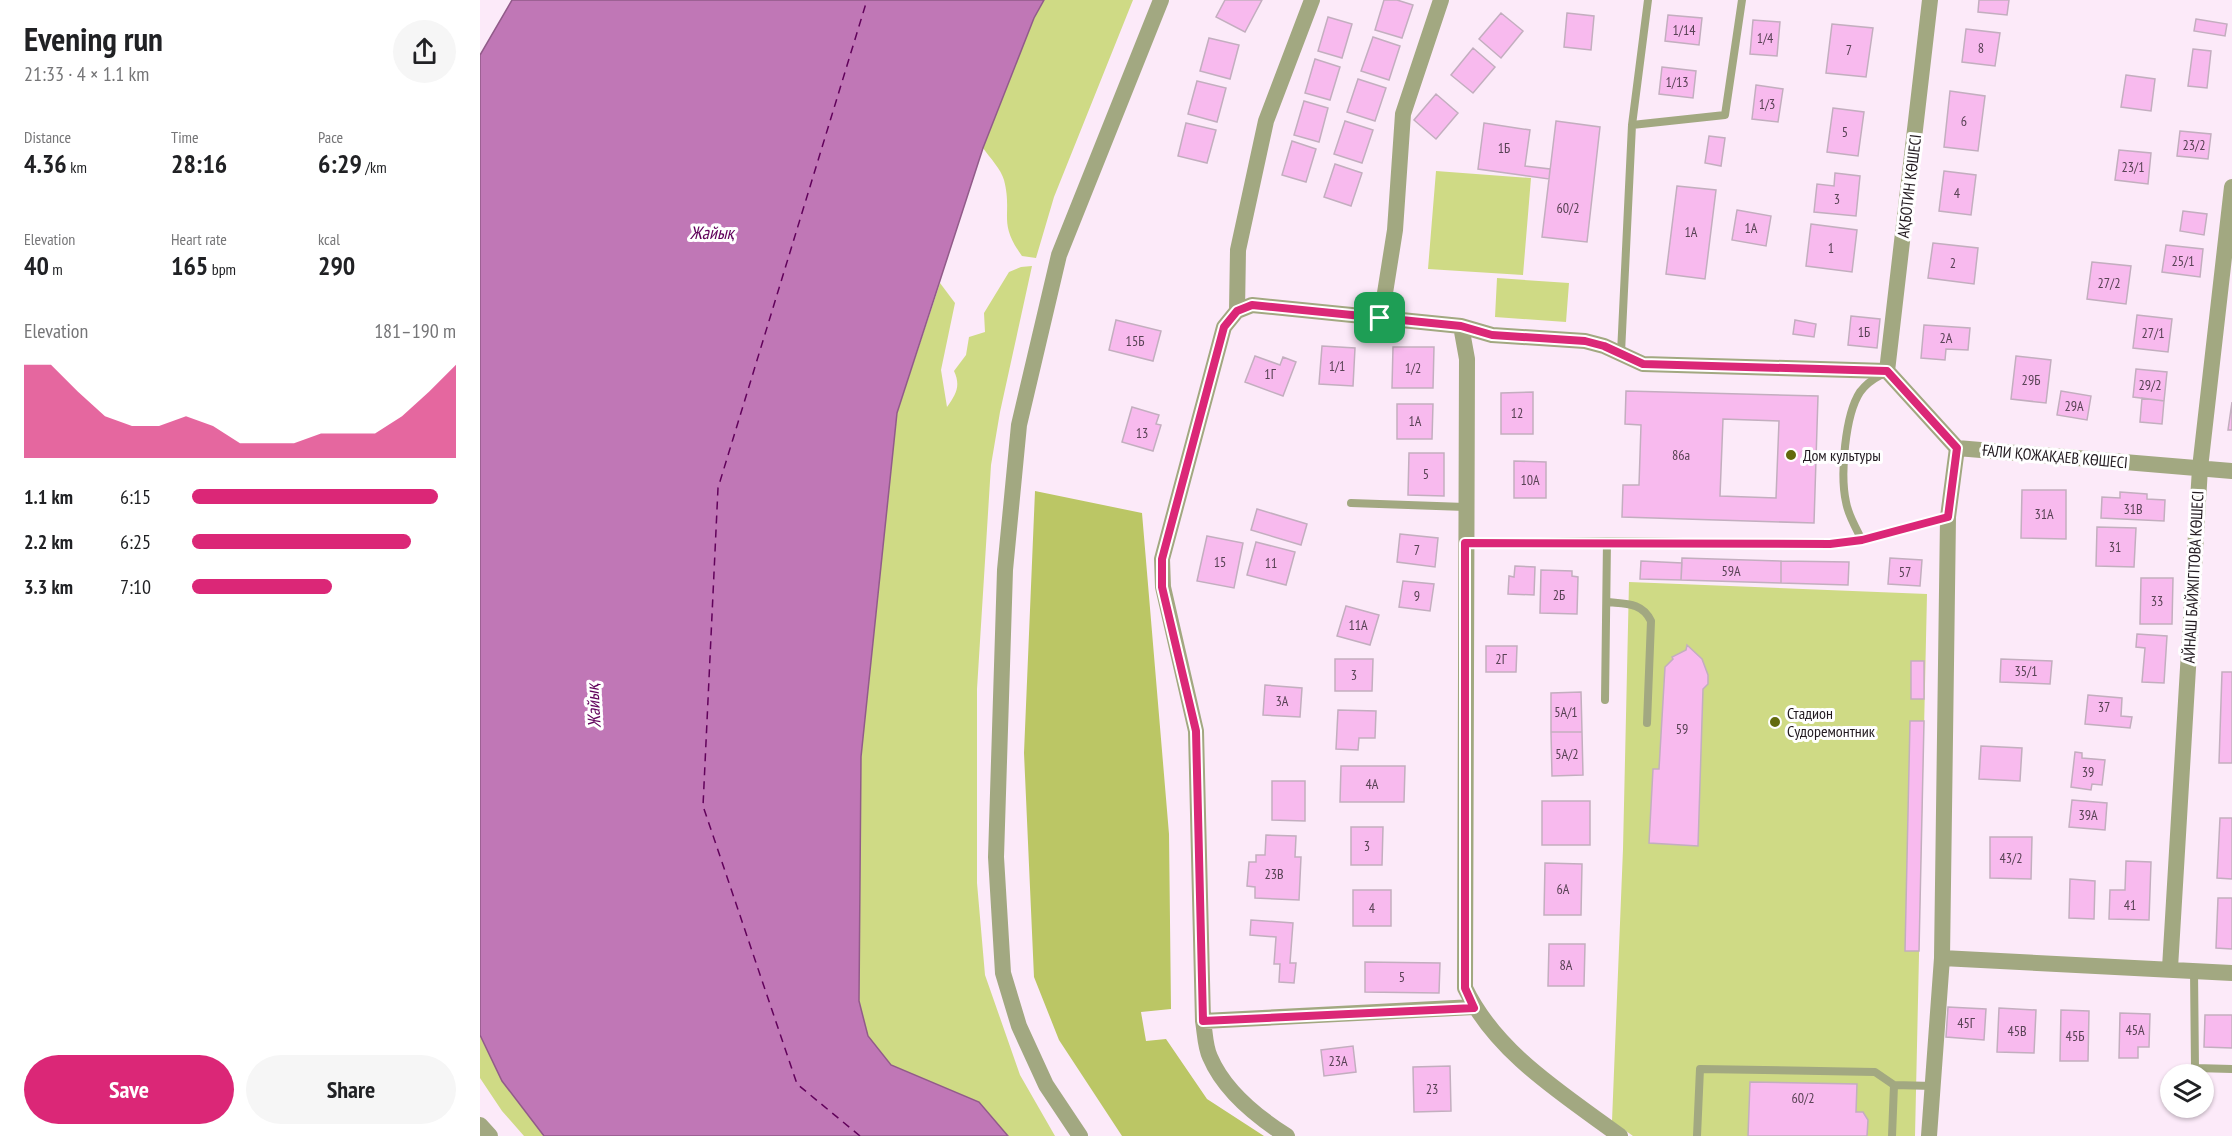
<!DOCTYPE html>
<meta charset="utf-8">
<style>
:root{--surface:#fff;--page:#f6f6f6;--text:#202124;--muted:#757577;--accent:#db2777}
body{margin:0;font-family:"PT Sans Narrow",sans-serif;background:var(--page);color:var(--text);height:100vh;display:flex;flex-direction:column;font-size:22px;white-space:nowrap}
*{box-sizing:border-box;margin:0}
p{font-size:20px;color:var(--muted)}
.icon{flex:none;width:33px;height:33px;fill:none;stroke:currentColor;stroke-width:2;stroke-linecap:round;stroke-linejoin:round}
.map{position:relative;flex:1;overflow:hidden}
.details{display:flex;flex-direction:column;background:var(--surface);width:480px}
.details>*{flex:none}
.controls{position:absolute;left:1680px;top:1064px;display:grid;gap:12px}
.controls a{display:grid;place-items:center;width:54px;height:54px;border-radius:50%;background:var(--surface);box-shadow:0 2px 4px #0004;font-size:30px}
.pin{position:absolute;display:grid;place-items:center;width:51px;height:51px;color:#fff;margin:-26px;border-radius:12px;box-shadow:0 3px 9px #0006}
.round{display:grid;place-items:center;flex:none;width:63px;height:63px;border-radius:32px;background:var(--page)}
.overview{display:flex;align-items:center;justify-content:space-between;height:102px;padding:0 24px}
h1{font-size:33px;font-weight:700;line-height:45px}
.figures{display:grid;grid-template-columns:repeat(3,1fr);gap:9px;height:102px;padding:6px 24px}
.figures div{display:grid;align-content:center}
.figures b{font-size:26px;font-weight:700}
.figures small{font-size:16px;font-weight:400}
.figures p{font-size:16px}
.chart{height:168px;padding:12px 24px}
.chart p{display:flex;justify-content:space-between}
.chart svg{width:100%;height:108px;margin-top:6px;fill:var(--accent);opacity:.7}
.action{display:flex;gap:12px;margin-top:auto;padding:12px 24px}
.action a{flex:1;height:69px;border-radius:36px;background:var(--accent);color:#fff;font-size:24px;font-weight:700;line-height:69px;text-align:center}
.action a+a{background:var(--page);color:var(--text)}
ul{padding:0 24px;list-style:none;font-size:20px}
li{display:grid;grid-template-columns:96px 72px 1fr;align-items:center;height:45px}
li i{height:15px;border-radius:8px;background:var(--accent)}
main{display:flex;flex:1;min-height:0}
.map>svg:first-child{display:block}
.green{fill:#cfda85}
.forest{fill:#bbc665}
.water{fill:#c077b6;stroke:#915b89;stroke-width:1.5}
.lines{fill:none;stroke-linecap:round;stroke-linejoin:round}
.ferry{stroke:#61025b;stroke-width:1.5;stroke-dasharray:8 6;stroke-linecap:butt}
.building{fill:#f8baee;stroke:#c3aebf;stroke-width:1.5;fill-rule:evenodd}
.lane{stroke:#a2a881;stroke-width:8}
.street{stroke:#a2a881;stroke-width:16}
.route-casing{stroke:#fff;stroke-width:12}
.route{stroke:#db2777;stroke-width:8}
.poi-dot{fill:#626a0d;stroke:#fff;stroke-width:2}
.labels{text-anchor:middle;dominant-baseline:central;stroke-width:6;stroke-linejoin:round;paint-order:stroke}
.number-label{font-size:14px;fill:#584254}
.street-label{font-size:16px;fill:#221a20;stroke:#fff}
.poi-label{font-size:16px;fill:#221a20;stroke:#fff;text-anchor:start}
.water-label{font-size:18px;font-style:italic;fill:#61025b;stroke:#fff}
</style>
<main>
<section class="details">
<div class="overview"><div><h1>Evening run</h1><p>21:33 · 4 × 1.1 km</p></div><a class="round"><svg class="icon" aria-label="share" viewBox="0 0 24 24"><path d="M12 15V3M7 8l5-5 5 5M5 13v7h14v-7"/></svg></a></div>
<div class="figures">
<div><p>Distance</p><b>4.36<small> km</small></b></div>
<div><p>Time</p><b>28:16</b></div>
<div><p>Pace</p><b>6:29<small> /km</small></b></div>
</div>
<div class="figures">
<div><p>Elevation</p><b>40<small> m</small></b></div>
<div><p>Heart rate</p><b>165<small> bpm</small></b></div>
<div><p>kcal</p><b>290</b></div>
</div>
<div class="chart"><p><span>Elevation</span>181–190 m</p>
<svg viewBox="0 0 160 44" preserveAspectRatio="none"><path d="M0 44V6L10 6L20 17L30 27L40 31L50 31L60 27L70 31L80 38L90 38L100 38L110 34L120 34L130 34L140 27L150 17L160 6V44z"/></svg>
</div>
<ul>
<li><b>1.1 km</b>6:15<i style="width:93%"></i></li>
<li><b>2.2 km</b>6:25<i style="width:83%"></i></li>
<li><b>3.3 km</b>7:10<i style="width:53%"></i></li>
</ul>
<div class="action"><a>Save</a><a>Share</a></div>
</section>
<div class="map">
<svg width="1752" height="1136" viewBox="0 0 1752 1136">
<rect width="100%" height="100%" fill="#fceaf9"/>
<path class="green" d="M 564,0 L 653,0 L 574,197 L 556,258 L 542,256 C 517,222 533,215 524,180 C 521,169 510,158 503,148 L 554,18 Z
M 956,171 L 1051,178 L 1043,275 L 948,269 Z
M 552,266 L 520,412 L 511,465 L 497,689 L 497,883 L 505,975 L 540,1075 L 575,1136 L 528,1136 L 499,1102 L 411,1065 L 388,1036 L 379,1001 L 381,757 L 417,413 L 460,283 L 475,303 L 461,370 L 467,407 C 476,394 481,386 474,371 L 486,355 L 489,337 L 505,332 L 504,313 L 529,272 L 541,267 Z
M 1017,278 L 1089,283 L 1086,322 L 1015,317 Z
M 1149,582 L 1447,594 L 1435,1136 L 1153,1136 L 1132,1121 L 1143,849 Z
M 0,1035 L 22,1081 L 64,1136 L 44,1136 L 22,1111 L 0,1078 Z"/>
<path class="forest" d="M 555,491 L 662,513 L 689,834 L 691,1009 L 661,1012 L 666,1041 L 686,1039 L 727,1099 L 784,1136 L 642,1136 L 579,1040 L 554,977 L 544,753 Z"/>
<path class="water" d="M 32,0 L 564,0 L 554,18 L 503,148 L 417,413 L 381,757 L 379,1001 L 388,1036 L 411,1065 L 499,1102 L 528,1136 L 64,1136 L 22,1081 L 0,1035 L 0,55 Z"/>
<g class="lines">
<path class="ferry" d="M 380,1136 L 317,1084 L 223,806 L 238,488 L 387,0"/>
</g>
<path class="building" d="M 745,0 L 782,0 L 765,32 L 736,17 Z
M 904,0 L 917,0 L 933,5 L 922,38 L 895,30 Z
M 1499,0 L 1529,0 L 1527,15 L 1498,12 Z
M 1021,13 L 1043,31 L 1021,58 L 999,39 Z
M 1087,13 L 1114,16 L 1111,50 L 1084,47 Z
M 1188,15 L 1222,18 L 1219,45 L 1185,41 Z
M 848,17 L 872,24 L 862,58 L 838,51 Z
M 1716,19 L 1747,24 L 1745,36 L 1714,31 Z
M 1273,20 L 1300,22 L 1297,56 L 1270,54 Z
M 1352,24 L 1393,28 L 1386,77 L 1346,73 Z
M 1486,29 L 1520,33 L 1515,66 L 1482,62 Z
M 893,37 L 920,46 L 909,80 L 881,71 Z
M 729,38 L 759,45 L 750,79 L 720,71 Z
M 993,48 L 1015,67 L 993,93 L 971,75 Z
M 1713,49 L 1731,51 L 1727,88 L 1708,86 Z
M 835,59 L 860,67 L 850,100 L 825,93 Z
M 1182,67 L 1216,71 L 1213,98 L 1179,94 Z
M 1646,75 L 1675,79 L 1671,111 L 1641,107 Z
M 878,79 L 906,88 L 895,121 L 867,112 Z
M 717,81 L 746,88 L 737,122 L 708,114 Z
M 1276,85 L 1303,89 L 1298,122 L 1272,119 Z
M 1470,91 L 1505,96 L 1498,151 L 1464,147 Z
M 956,94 L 978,113 L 956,139 L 934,120 Z
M 824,101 L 848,108 L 839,142 L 814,135 Z
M 1353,108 L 1384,112 L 1378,156 L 1347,152 Z
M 865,121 L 893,130 L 882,163 L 854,154 Z
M 1076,121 L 1120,127 L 1107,242 L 1062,237 Z
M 706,123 L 736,130 L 727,163 L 698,156 Z
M 1004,123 L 1050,130 L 1045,166 L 1070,169 L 1069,179 L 998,169 Z
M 1700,131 L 1731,134 L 1728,159 L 1697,156 Z
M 1229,136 L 1245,138 L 1241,166 L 1225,163 Z
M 812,141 L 836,149 L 826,182 L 802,175 Z
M 1639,150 L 1671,153 L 1668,184 L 1635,180 Z
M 855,164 L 882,173 L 871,206 L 844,197 Z
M 1464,171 L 1496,175 L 1491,215 L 1459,211 Z
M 1355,173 L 1380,176 L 1376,216 L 1334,212 L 1337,184 L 1354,186 Z
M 1197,186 L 1236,190 L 1225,279 L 1186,274 Z
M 1257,210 L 1291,216 L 1286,246 L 1252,240 Z
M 1703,211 L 1727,214 L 1724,235 L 1700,231 Z
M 1331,224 L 1377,230 L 1372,272 L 1326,266 Z
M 1453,243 L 1498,248 L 1494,284 L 1448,278 Z
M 1686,245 L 1723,249 L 1720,277 L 1682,272 Z
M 1612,262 L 1651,266 L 1646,304 L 1607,299 Z
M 1657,315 L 1692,319 L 1688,352 L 1653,348 Z
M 1371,316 L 1400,319 L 1397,348 L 1368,345 Z
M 636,320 L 681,331 L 673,361 L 629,350 Z
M 1315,320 L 1336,324 L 1334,337 L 1313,334 Z
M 1444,325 L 1490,328 L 1488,350 L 1466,349 L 1465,360 L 1441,358 Z
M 842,346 L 875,348 L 873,386 L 839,384 Z
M 913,347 L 954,347 L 953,388 L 912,388 Z
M 775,356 L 800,365 L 803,357 L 816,362 L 803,396 L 765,382 Z
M 1536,356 L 1571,360 L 1566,403 L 1531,399 Z
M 1656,369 L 1687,372 L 1684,401 L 1653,397 Z
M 1146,391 L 1338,396 L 1334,523 L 1142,517 L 1143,485 L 1159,485 L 1161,425 L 1145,424 ZM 1243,419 L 1299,421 L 1296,498 L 1240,496 Z
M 1581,391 L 1611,396 L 1607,420 L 1577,415 Z
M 1053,392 L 1053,434 L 1021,434 L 1021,393 Z
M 1662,398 L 1684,401 L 1682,424 L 1660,422 Z
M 1752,402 L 1752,430 L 1748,430 Z
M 917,404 L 953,404 L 952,439 L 917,439 Z
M 652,407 L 679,415 L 676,424 L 681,425 L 673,451 L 642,442 Z
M 929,453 L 964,453 L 964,496 L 928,495 Z
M 1034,461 L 1066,462 L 1066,498 L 1034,498 Z
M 1542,490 L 1586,490 L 1586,539 L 1541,538 Z
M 1640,492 L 1667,494 L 1667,499 L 1685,500 L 1684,521 L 1621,518 L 1622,497 L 1640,498 Z
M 777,509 L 827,524 L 821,545 L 771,530 Z
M 1617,527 L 1656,528 L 1654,567 L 1616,566 Z
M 920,534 L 958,538 L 955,567 L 917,562 Z
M 727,536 L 763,543 L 754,588 L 717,581 Z
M 776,542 L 815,552 L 806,585 L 767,575 Z
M 1202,558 L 1301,561 L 1301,583 L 1201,580 Z
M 1410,558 L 1442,560 L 1440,586 L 1408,584 Z
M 1161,561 L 1202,563 L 1201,580 L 1160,579 Z
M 1301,561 L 1369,562 L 1368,585 L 1301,583 Z
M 1035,566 L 1055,567 L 1054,595 L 1028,594 L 1029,576 L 1034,577 Z
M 1061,570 L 1092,571 L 1092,576 L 1098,577 L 1097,614 L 1060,613 Z
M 1661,578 L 1693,578 L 1692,624 L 1660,624 Z
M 923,581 L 954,584 L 950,611 L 919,607 Z
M 866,606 L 899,615 L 890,645 L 857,636 Z
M 1657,634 L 1687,636 L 1684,683 L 1662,682 L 1665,648 L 1656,647 Z
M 1207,645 L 1222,659 L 1228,675 L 1228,684 L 1223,689 L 1218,846 L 1169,843 L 1173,769 L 1179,769 L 1185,667 L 1193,659 L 1192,657 L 1206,650 Z
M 1006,646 L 1037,646 L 1036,672 L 1006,672 Z
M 855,659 L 893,659 L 892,691 L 855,691 Z
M 1521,659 L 1572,661 L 1570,684 L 1520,682 Z
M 1431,661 L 1444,661 L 1444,699 L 1431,699 Z
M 1742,672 L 1752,672 L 1752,763 L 1739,763 Z
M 785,685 L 822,688 L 820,717 L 783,715 Z
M 1101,692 L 1102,732 L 1071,732 L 1071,693 Z
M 1608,695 L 1642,698 L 1641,716 L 1652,717 L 1650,728 L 1605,724 Z
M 858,710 L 896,711 L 895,738 L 879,738 L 878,750 L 856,749 Z
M 1430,721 L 1444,721 L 1439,951 L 1425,951 Z
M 1071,732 L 1102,732 L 1103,775 L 1072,776 Z
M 1501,746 L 1542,748 L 1540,781 L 1499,779 Z
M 1595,752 L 1602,753 L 1602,758 L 1625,760 L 1622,785 L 1612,784 L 1611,790 L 1591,787 Z
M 861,766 L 925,766 L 924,802 L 860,802 Z
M 792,781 L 825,781 L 825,821 L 792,820 Z
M 1592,800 L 1627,803 L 1625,830 L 1589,827 Z
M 1062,801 L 1110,801 L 1110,845 L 1062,845 Z
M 1740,818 L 1752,818 L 1752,879 L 1737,878 Z
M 871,827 L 903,827 L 902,865 L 871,865 Z
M 786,835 L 816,836 L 815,857 L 821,857 L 819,900 L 775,898 L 775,887 L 767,886 L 769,862 L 776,862 L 776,855 L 785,855 Z
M 1510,837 L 1552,837 L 1551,879 L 1510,878 Z
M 1646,861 L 1671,862 L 1669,920 L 1629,919 L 1630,890 L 1645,890 Z
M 1065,863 L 1102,864 L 1101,915 L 1064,915 Z
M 1590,879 L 1615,881 L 1614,919 L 1589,918 Z
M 873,890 L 911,890 L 911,926 L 873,926 Z
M 1738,898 L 1752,898 L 1752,949 L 1736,948 Z
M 771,920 L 813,923 L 810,963 L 816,963 L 814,983 L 799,982 L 800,964 L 794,964 L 796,937 L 770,935 Z
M 1069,944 L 1105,944 L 1104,986 L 1068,986 Z
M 885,962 L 960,963 L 959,993 L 885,992 Z
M 1468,1007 L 1506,1009 L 1504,1040 L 1466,1037 Z
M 1519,1008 L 1556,1010 L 1554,1053 L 1517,1052 Z
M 1581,1010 L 1609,1011 L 1608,1061 L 1580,1061 Z
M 1640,1013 L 1670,1014 L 1669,1047 L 1658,1047 L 1658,1058 L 1639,1058 Z
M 1725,1015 L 1752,1015 L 1752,1048 L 1724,1047 Z
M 873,1046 L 876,1072 L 844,1076 L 841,1050 Z
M 970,1066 L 971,1111 L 934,1112 L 933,1067 Z
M 1270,1082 L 1377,1084 L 1376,1112 L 1383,1112 L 1388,1120 L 1387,1136 L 1268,1136 Z"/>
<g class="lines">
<path class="lane" d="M 1152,125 L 1245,115 L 1262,0
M 1141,353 L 1152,125 L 1168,0
M 871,503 L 985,507
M 1382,540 C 1376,528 1368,515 1366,502 C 1360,475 1365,415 1380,392 C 1386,384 1393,379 1401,375
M 986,543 L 1127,541 L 1350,544 L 1382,540 L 1468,517
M 1127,602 C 1145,604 1162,602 1171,621 L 1167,723
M 1125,700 L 1127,541
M 1714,970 L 1715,1068 L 1752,1069
M 1217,1136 L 1220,1069 L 1395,1072 L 1414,1085 L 1453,1086
M 1412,1136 L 1414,1085"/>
<path class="street" d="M 757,311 L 758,250 L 786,121 L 832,0
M 901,318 L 915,230 L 923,114 L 961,0
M 981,326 L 987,359 L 985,988 C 1016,1053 1083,1094 1140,1136
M 1407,371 L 1450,0
M 1462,958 L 1752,973
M 1690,968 L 1720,468 L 1752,187
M 723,1021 L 994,1007
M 0,1125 L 10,1136
M 600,1136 L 566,1085 L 539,1026 L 523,973 L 516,857 L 525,570 L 539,425 L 579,255 L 681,0
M 807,1136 C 777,1117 744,1090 730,1057 C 725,1047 725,1032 723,1021 L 716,731 L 683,587 L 682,559 L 744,327 L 757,311 L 772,305 L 981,326 L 1012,335 L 1105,341 L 1124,346 L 1163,364 L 1407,371 L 1477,448 L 1752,471
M 1449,1136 L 1462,958 L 1468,517 L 1477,448"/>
</g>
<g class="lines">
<g class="route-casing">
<path id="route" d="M 772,305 L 981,326 L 1012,335 L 1105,341 L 1124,346 L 1163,364 L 1407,371 L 1477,448 L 1468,517 L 1382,540 L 1350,544 L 985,543 L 985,988 L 994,1008 L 723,1021 L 716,731 L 682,587 L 682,559 L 744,327 L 757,311 Z"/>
</g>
<use href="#route" class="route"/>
</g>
<g class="poi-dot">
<circle cx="1311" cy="455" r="6"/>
<circle cx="1295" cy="722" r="6"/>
</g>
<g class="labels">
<g class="number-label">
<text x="1204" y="30">1/14</text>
<text x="1285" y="38">1/4</text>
<text x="1501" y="48">8</text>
<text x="1369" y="50">7</text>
<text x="1197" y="82">1/13</text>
<text x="1287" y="104">1/3</text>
<text x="1484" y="121">6</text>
<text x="1365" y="132">5</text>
<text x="1714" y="145">23/2</text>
<text x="1024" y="148">1Б</text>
<text x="1653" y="167">23/1</text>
<text x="1477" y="193">4</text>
<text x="1357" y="199">3</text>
<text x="1088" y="208">60/2</text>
<text x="1271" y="228">1А</text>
<text x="1211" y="232">1А</text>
<text x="1351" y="248">1</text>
<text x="1703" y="261">25/1</text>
<text x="1473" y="263">2</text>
<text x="1629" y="283">27/2</text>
<text x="1384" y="332">1Б</text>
<text x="1673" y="333">27/1</text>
<text x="1466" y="338">2А</text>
<text x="655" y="341">15Б</text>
<text x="857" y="366">1/1</text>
<text x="933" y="368">1/2</text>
<text x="790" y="374">1Г</text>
<text x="1551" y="380">29Б</text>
<text x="1670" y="385">29/2</text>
<text x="1594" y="406">29А</text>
<text x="1037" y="413">12</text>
<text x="935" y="421">1А</text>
<text x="662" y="433">13</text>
<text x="1201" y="455">86а</text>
<text x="946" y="474">5</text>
<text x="1050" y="480">10А</text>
<text x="1653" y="509">31В</text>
<text x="1564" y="514">31А</text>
<text x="1635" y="547">31</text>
<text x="937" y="550">7</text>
<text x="740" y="562">15</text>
<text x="791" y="563">11</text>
<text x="1251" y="571">59А</text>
<text x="1425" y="572">57</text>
<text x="1079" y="595">2Б</text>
<text x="937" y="596">9</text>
<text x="1677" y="601">33</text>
<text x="878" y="625">11А</text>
<text x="1021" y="659">2Г</text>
<text x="1546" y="671">35/1</text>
<text x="874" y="675">3</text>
<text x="802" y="701">3А</text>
<text x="1624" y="707">37</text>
<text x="1086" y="712">5А/1</text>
<text x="1202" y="729">59</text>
<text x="1087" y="754">5А/2</text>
<text x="1608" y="772">39</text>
<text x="892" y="784">4А</text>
<text x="1608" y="815">39А</text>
<text x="887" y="846">3</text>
<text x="1531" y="858">43/2</text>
<text x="794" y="874">23В</text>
<text x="1083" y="889">6А</text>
<text x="1650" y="905">41</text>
<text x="892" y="908">4</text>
<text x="1086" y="965">8А</text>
<text x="922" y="977">5</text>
<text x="1486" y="1023">45Г</text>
<text x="1655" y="1030">45А</text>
<text x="1537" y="1031">45В</text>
<text x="1595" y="1036">45Б</text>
<text x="858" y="1061">23А</text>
<text x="952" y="1089">23</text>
<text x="1323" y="1098">60/2</text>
</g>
<g class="street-label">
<text transform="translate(1429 186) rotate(-83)">АҚБОТИН КӨШЕСІ</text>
<text transform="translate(1575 456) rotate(5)">ҒАЛИ ҚОЖАҚАЕВ КӨШЕСІ</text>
<text transform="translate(1713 577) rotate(-87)">АЙНАШ БАЙЖІГІТОВА КӨШЕСІ</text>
</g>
<g class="poi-label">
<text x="1323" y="455">Дом культуры</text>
<text x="1307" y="713">Стадион<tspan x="1307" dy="18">Судоремонтник</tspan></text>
</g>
<g class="water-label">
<text x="232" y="232">Жайық</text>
<text transform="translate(113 706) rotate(-93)">Жайық</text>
</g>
</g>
</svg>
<div class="controls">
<a><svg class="icon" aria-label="layers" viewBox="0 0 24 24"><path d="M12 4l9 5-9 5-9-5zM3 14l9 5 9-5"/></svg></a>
</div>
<div class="pin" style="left:900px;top:318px;background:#1e9e55"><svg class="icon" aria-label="arrive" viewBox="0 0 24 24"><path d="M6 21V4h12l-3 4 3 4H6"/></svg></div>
</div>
</main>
